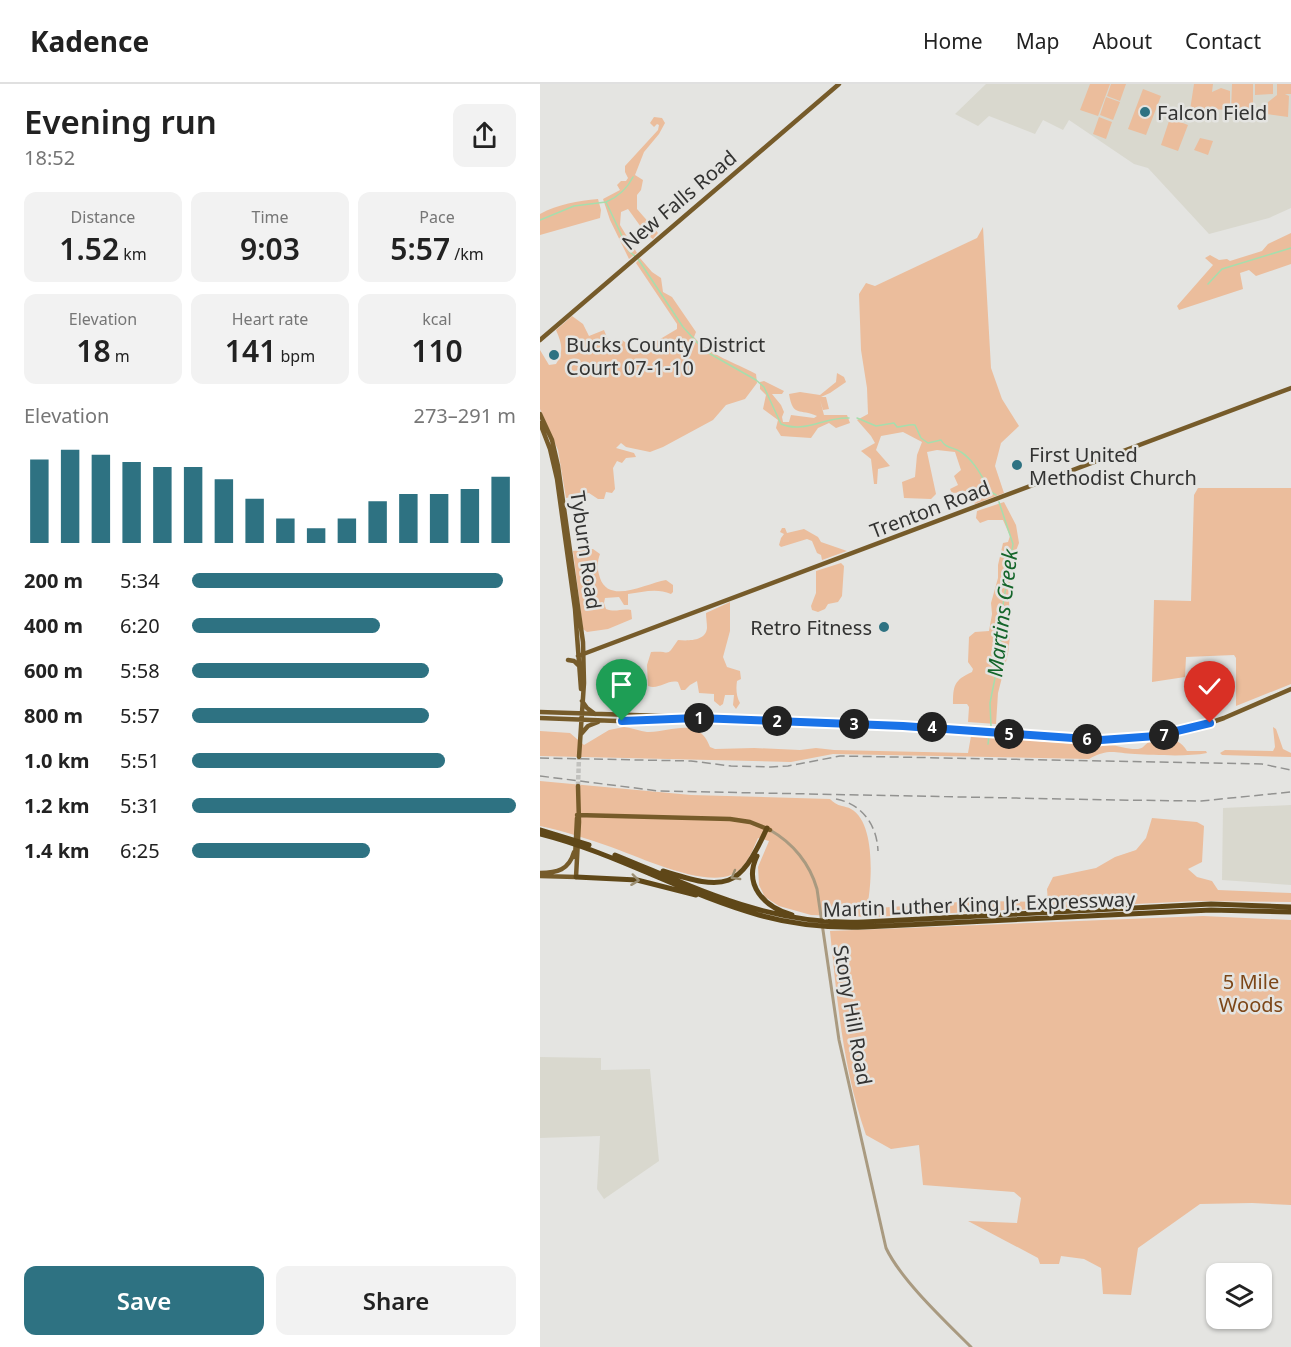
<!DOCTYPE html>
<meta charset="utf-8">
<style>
:root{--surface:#fff;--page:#f2f2f2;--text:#222;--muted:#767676;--line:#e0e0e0;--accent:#2e7282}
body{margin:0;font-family:"Noto Sans",sans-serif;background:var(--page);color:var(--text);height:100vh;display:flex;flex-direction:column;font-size:22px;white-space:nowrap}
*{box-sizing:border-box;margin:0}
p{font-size:20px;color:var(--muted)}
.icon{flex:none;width:33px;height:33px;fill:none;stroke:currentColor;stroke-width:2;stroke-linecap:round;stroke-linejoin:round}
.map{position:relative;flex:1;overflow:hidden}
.side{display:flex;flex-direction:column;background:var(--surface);width:540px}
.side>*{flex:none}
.controls{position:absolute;left:666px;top:1179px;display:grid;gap:12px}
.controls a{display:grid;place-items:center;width:66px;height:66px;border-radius:12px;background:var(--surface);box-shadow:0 2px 4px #0004;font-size:30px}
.pin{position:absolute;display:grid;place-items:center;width:51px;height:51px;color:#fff;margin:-62px -26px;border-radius:50% 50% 50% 0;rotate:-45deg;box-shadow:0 0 6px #0007}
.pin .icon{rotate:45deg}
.km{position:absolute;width:30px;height:30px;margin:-15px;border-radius:50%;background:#222;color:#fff;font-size:16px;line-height:30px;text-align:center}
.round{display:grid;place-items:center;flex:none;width:63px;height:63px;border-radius:12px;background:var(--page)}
.head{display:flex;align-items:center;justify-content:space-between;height:102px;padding:0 24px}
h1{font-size:33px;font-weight:600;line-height:45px}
.figures{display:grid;grid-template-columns:repeat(3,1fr);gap:9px;height:102px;padding:6px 24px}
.figures div{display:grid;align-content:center;border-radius:12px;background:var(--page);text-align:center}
.figures b{font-size:30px;font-weight:600}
.figures small{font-size:16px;font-weight:400}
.figures p{font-size:16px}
.chart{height:168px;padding:12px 24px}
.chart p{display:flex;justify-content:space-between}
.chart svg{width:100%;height:108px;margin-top:6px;stroke:var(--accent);stroke-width:6}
.action{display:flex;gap:12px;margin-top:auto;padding:12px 24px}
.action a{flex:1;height:69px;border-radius:12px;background:var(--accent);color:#fff;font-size:24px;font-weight:600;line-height:69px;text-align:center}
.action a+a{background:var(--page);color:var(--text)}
ul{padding:0 24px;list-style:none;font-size:20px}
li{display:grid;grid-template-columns:96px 72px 1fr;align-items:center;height:45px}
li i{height:15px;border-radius:8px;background:var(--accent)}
header{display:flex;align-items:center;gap:36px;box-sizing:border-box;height:84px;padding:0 30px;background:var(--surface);border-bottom:2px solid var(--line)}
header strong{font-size:28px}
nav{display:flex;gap:33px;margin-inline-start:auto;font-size:21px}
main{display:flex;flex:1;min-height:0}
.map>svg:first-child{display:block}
.built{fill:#d9d8ce}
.green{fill:#ebbd9c}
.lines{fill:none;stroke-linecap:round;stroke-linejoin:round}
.stream{stroke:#a6dead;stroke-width:1.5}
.major-tunnel{stroke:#c1c1be;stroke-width:4.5;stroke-dasharray:4.5 2;stroke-linecap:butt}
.minor{stroke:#a99a80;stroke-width:3}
.major{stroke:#765b2a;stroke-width:4.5}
.highway{stroke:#5f4718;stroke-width:5}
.rail{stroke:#929290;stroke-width:1.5;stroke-dasharray:9 4.5;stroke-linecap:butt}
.oneway{stroke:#9b8e72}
.route-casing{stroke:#fff;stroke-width:12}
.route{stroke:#1a73e8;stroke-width:8}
.poi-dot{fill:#2e7282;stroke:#e4e4e1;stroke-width:2}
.labels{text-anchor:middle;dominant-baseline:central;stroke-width:5;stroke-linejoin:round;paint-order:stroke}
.poi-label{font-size:20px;fill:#333332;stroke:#e4e4e1;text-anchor:start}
.street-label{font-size:20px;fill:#333332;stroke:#e4e4e1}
.park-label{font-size:20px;fill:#7c4617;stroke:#e4e4e1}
.water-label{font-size:21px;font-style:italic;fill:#14652a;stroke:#e4e4e1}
</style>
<header>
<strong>Kadence</strong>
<nav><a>Home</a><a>Map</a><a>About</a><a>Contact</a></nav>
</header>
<main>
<section class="side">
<div class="head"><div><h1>Evening run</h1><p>18:52</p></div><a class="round"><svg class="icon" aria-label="share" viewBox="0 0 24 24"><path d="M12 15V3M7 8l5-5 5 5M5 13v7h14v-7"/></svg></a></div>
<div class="figures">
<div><p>Distance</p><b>1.52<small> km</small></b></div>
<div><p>Time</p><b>9:03</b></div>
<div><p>Pace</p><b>5:57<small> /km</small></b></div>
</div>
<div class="figures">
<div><p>Elevation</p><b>18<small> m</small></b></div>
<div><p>Heart rate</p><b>141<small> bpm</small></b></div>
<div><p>kcal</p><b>110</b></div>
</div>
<div class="chart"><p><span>Elevation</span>273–291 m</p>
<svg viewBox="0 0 160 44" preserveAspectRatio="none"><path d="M5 44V10M15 44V6M25 44V8M35 44V11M45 44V13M55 44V13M65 44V18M75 44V26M85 44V34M95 44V38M105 44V34M115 44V27M125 44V24M135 44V24M145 44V22M155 44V17"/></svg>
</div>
<ul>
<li><b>200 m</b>5:34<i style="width:96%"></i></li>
<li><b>400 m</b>6:20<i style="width:58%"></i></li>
<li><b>600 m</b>5:58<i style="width:73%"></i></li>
<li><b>800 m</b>5:57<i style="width:73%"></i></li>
<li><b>1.0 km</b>5:51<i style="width:78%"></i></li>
<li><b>1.2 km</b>5:31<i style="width:100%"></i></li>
<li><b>1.4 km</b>6:25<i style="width:55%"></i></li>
</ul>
<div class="action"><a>Save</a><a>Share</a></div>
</section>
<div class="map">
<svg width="751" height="1263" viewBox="0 0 751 1263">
<rect width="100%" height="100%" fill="#e4e4e1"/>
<path class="built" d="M 446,0 L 751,0 L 751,124 L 729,134 L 669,150 L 608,84 L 594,80 L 529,36 L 523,46 L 503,36 L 495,50 L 449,32 L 438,42 L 415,30 Z
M 751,721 L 751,801 L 682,796 L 683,724 Z
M 0,973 L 61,974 L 61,986 L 110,985 L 119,1077 L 64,1115 L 57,1105 L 60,1052 L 0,1054 Z"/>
<path class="green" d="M 550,0 L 570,0 L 558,32 L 540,26 Z
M 571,0 L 586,0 L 580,17 L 567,12 Z
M 654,0 L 673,0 L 672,8 L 681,4 L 690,7 L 690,26 L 670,25 L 668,29 L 650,26 Z
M 692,0 L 713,0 L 713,29 L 691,29 Z
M 715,0 L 733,0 L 733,10 L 715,11 Z
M 737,0 L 751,0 L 751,10 L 745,10 L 749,12 L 748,33 L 727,30 L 728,18 L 737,11 Z
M 603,5 L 621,12 L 606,51 L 588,45 Z
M 566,13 L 580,18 L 573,36 L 560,31 Z
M 114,33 L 122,34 L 125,39 L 119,50 L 104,68 L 95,91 L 103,96 L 101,106 L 97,111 L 97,125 L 118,149 L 113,155 L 106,150 L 88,125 L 81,128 L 80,141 L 97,169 L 89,175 L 70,136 L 63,115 L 80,106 L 77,101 L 81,97 L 86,97 L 88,94 L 85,88 L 85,82 L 118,46 L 119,41 L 117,40 L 114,43 L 110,39 Z
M 559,33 L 572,38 L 566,55 L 553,50 Z
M 630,34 L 648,41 L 638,67 L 621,61 Z
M 660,54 L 673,57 L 668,71 L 654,66 Z
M 58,115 L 61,126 L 60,134 L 0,151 L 0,130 C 18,120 38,117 58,115 Z
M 443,143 L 451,284 L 462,315 L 479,342 L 461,359 L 455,382 L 464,409 L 435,420 L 428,408 L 412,409 L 410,405 L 418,401 L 414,392 L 421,386 L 415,368 L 397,366 L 387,368 L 396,410 L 391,415 L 364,414 L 362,398 L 375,393 L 377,371 L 382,358 L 363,348 L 341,352 L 336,366 L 350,382 L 338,385 L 337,400 L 334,400 L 331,375 L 321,367 L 335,359 L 331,352 L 317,336 L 328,330 L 327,304 L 321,266 L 319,210 L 326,199 L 335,202 L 437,154 Z
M 751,149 L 751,180 L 716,192 L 709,186 L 700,189 L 703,205 L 639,226 L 637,222 L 673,181 L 665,174 L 670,171 L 679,176 L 687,175 L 690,177 L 722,167 L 728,160 Z
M 100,174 L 112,188 L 121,194 L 123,208 L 132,213 L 156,248 L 154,253 C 171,272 194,278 216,290 L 217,299 L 205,315 L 186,321 L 173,336 L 123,363 L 110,368 L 86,363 L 81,359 L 76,364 L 94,369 L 96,373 L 86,374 L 82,379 L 77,377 L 73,384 L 75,405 L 72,409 L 66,408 L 64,415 L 58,415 L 49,409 L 26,414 L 18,366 L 0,325 L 0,266 L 9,281 L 16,280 C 24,267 22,260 16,246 L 32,232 L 43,240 L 49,252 L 64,246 L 73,269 L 82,256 L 89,261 L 95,270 L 137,245 L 137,240 L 98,182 L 96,179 Z
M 297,289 L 304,293 L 306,298 L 290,309 L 281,313 L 286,313 L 289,325 L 283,326 L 280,316 L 284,331 L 307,331 L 310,339 L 296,344 L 289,339 L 278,344 L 271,354 L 241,352 L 236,344 L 238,336 L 223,325 L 226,311 L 220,305 L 220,298 L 224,297 L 244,307 L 242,310 L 232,310 L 241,321 L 244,328 L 242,333 L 243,338 L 249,338 L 251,331 L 274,334 L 277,332 C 260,324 253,334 249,310 L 260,308 L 280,311 L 296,298 Z
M 658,404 L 751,404 L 751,600 L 696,622 L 696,574 L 694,571 L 646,573 L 645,593 L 612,598 L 614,516 L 651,517 L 654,411 Z
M 464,418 L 476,441 L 479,459 L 472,477 L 469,515 L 470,552 L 468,570 L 458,609 L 456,640 L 428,638 L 429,623 L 427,620 L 413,620 C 413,602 414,596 432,588 L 433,585 L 428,578 L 429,553 L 435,548 L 449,547 L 452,530 L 451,519 L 458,494 L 458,481 L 463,459 L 468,458 L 470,452 L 463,436 L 448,436 L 440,439 L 436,434 L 437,427 Z
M 242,444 L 245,444 L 247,449 L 264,445 L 278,453 L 281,458 L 307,467 L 282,476 L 281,471 L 277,469 L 272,457 L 267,455 L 241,463 L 239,461 L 241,454 L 244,450 L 240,448 Z
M 53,465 L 60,470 C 57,478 57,485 60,494 C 69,521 107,499 126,496 L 133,501 L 133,508 L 131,510 C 117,504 103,508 88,510 L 88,521 L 84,521 L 79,513 L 65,514 L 64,519 L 66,525 C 76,529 81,524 91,526 L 92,535 L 68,545 L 47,548 L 43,545 L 33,467 Z
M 301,479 L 304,482 L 302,512 L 298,518 L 288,520 L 285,525 L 278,528 L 272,526 L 271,522 L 276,509 L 276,487 Z
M 190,518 L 190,547 L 183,573 L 187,583 L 200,587 L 201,595 L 197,597 C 196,604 196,612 200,619 L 196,625 L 193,621 L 194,611 L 185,611 L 183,620 L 180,622 L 174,617 L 174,610 L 159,609 L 157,597 L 150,601 L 145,606 L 141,606 L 138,598 C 128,595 119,606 108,602 L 107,581 L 111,568 C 132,566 125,575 138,556 C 148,557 166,557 167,544 C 167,539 166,534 166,529 Z
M 84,643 C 92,644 100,647 107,648 C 131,649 158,631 170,663 L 175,665 L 214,664 L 260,666 L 276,664 L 294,666 L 428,669 L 431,652 L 550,661 L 556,665 C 569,656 584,666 598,665 C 604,664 604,661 609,658 C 612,656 616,657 619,656 C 631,655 640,655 647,667 L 666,667 L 667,669 C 647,673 616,671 595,670 C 574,669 569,664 549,675 L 293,670 L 251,678 L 0,672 L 0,647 L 30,649 L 44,661 L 69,646 Z
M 733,643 L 736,645 L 743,665 L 751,669 L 751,673 L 682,671 L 680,669 L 685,666 L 733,667 L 735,663 Z
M 0,697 L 151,711 L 290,715 C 293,718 297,721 302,722 C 305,723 308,723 311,725 C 335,738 332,795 328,818 L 337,824 L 433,817 L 508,818 L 507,805 L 513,793 L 556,784 L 575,773 L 596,766 L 606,754 L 612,734 L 657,738 L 664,742 L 662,778 L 648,785 L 657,793 L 672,797 L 678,806 L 751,809 L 751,818 L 655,817 L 333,833 L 271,831 L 239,822 L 225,813 L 219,801 L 218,783 L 229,757 L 218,754 C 212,768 206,784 191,791 C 163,803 99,773 71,763 C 48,755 24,747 0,742 Z
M 663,832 L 751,836 L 751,1121 L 712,1119 L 660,1120 L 598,1164 L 591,1211 L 563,1210 L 561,1184 L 544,1175 L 521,1172 L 519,1180 L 500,1180 L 498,1174 L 428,1137 L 477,1139 L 481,1114 L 474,1108 L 383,1101 L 379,1061 L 351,1065 L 326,1051 C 303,985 297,916 290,847 Z"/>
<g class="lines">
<path class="stream" d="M 66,118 C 78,113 87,105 93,93
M 0,136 L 34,122 L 66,118 L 89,167 L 98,175 L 143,243 L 165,267 L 216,296 L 224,303 L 241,340 C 263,350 287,332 309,334
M 668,200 L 682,185 L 751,164
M 317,334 L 336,342 L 354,339 L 357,343 C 364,343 368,340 375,341 L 381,354 L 388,359 L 401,356 C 406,365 414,363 421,368 C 435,377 443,395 451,408 L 456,411
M 451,642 L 450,619 L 460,569 L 463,521 L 473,460 L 459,418
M 448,660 L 449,652"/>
<path class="major-tunnel" d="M 38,702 L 39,673"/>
<path class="minor" d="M 230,746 C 253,759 270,780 277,805 L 299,956 L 346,1164 C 361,1196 405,1237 431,1263"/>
<path class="major" d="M 0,256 L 299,0
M 0,330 L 12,356 L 18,382 L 43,558 L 44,599 L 39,673
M 0,339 L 10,365 L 17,395 L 35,525 L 41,605
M 38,572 L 751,304
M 28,576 L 34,577 L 38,581
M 42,617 L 47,624 L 55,630
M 0,628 L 154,633
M 0,634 L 77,637 L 157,634 L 363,642 L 577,656 L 616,652 L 655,644 L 684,634 L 751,605
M 41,650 L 48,642 L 58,638
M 37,731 L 190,735 L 210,738 L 230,746
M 35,773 L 37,734
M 0,789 C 17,789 29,786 34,768
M 0,792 L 36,793
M 36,793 L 39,738 L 38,702"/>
<path class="highway" d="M 0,746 L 49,761
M 0,750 C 76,769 144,810 219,831 C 254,841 289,844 324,843 L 671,826 L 751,828
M 75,771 C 159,805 230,842 324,838 L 671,820 L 751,823
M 217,772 C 203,801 224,823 252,831
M 123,787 C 186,807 199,806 227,744
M 36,793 L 97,796 L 156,811"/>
<path class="rail" d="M 0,674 L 151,677 L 191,682 L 231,683 L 248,682 L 300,672 L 722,680 L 751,686
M 0,692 L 119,707 L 575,716 L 661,717 L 751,708
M 296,715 C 322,720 337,741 338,767"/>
</g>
<defs><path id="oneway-chevron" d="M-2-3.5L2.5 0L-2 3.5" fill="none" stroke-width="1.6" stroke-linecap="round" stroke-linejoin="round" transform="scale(1.5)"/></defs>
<g class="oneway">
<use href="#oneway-chevron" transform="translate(195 792) rotate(150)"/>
<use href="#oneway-chevron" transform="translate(95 796) rotate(7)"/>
</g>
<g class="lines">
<g class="route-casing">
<path id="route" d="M 82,637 L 157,634 L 363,642 L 561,656 L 616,652 L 670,639"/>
</g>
<use href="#route" class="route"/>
</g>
<g class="poi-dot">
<circle cx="605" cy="28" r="6"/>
<circle cx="14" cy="271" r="6"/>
<circle cx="477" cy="381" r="6"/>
<circle cx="344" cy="543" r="6"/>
</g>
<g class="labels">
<g class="poi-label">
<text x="617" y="28">Falcon Field</text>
<text x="26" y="260">Bucks County District<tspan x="26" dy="23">Court 07-1-10</tspan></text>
<text x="489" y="370">First United<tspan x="489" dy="23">Methodist Church</tspan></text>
<text x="332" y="543" text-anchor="end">Retro Fitness</text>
</g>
<g class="street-label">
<text transform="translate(139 116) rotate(-40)">New Falls Road</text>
<text transform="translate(390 425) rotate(-21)">Trenton Road</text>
<text transform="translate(46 466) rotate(82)">Tyburn Road</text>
<text transform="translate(439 820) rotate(-2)">Martin Luther King Jr. Expressway</text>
<text transform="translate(313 931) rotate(80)">Stony Hill Road</text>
</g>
<g class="park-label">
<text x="711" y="897">5 Mile<tspan x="711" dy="23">Woods</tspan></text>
</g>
<g class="water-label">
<text transform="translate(462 529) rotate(-83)">Martins Creek</text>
</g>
</g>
</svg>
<div class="controls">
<a><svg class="icon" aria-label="layers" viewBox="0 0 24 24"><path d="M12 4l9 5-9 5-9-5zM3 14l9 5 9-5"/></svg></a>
</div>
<div class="pin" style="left:82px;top:637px;background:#1e9e55"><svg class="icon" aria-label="arrive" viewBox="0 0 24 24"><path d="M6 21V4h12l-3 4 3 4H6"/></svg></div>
<div class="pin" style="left:670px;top:639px;background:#d93025"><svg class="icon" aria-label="check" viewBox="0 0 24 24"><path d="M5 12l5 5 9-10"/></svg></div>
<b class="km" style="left:159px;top:634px">1</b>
<b class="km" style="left:237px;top:637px">2</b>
<b class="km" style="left:314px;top:640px">3</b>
<b class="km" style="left:392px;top:643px">4</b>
<b class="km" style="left:469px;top:650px">5</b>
<b class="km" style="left:547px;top:655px">6</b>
<b class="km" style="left:624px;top:651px">7</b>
</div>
</main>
